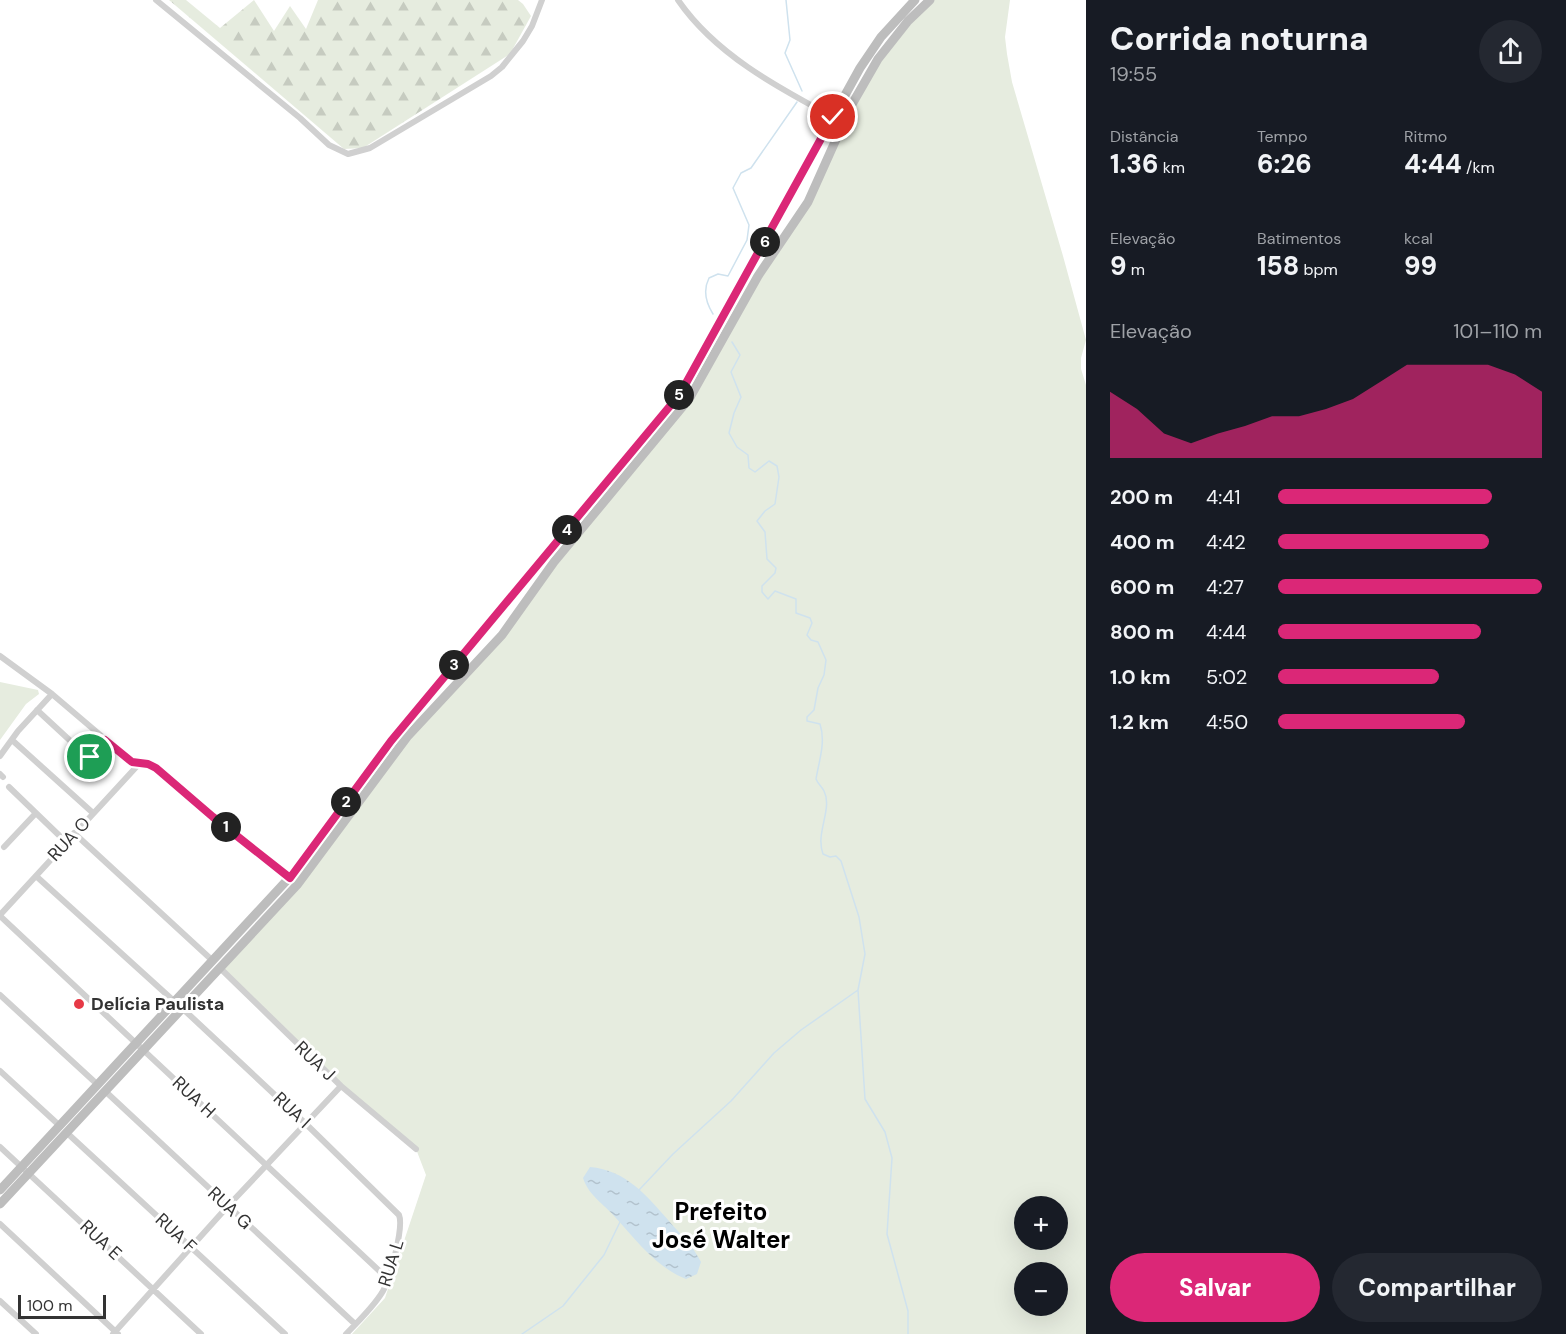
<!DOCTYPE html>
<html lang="pt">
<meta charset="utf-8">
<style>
:root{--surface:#171b24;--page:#242831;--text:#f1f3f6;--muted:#9ea1a6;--accent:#db2777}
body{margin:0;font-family:"DM Sans",sans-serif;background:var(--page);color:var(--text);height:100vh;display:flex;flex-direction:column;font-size:22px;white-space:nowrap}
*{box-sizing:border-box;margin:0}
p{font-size:20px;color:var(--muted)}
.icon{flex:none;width:33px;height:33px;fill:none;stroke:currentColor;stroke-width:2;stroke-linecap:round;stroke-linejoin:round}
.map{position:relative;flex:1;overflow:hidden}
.panel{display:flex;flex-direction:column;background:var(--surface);width:480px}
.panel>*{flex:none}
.buttons{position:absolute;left:1014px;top:1196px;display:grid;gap:12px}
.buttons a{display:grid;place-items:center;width:54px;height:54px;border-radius:50%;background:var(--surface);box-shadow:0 6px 24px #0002;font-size:30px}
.scale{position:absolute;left:18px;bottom:15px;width:88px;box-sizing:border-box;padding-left:6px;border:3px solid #333;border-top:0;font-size:16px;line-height:21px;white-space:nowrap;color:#333;-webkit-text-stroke:4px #fff;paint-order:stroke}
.pin{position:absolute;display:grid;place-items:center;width:51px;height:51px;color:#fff;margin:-26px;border:3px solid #fff;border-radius:50%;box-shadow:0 2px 6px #0007}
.km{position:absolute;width:30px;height:30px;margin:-15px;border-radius:50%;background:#222;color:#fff;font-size:16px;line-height:30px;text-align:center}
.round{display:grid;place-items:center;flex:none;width:63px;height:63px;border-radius:32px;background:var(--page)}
.summary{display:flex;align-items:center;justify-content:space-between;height:102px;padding:0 24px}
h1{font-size:33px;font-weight:800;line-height:45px}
.metrics{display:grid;grid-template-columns:repeat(3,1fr);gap:9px;height:102px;padding:6px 24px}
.metrics div{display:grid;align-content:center}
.metrics b{font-size:26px;font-weight:800}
.metrics small{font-size:16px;font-weight:400}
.metrics p{font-size:16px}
.chart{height:168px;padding:12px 24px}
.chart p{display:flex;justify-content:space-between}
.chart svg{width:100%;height:108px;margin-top:6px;fill:var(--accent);opacity:.7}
.button{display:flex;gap:12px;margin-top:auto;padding:12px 24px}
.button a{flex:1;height:69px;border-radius:36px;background:var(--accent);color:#fff;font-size:24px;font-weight:800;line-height:69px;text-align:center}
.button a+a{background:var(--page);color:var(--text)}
ul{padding:0 24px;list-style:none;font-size:20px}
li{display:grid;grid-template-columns:96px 72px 1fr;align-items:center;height:45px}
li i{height:15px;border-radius:8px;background:var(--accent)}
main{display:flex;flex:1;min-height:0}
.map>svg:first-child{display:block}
.grass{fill:#e6ecdf;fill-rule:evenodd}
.forest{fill:url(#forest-firs)}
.water{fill:url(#water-ripples)}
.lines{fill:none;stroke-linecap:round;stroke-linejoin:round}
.stream{stroke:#cfe2ee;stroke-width:1.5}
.minor{stroke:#d0d0d0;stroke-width:6}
.secondary{stroke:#bdbdbd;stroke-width:9}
.route-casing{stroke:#fff;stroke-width:12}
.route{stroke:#db2777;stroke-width:8}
.poi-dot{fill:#e63946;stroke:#fff;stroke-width:2}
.labels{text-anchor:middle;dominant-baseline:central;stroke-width:6;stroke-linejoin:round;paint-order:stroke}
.street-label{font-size:18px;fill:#333;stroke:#fff}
.poi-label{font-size:18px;font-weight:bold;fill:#333;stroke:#fff;text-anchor:start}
.district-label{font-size:24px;font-weight:bold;fill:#000;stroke:#fff}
</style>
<main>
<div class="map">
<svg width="1086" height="1334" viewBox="0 0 1086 1334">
<defs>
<pattern id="forest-firs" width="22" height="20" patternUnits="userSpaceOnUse" patternTransform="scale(1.5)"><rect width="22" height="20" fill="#e6ecdf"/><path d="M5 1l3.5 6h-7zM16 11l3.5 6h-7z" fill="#c6cbc0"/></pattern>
<pattern id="water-ripples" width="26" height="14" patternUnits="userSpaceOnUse" patternTransform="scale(1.5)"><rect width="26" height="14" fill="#cfe2ee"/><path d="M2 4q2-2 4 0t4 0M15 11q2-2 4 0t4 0" fill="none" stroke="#b2c2cd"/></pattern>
</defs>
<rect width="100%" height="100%" fill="#fff"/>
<path class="grass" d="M 930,0 L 1010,0 L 1005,37 L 1007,54 L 1012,82 L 1063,256 L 1086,340 L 1081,358 L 1081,369 L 1086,385 L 1086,1334 L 352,1334 L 385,1298 L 426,1175 L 416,1149 L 341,1086 L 220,968 L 297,885 L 386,763 L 485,655 L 689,399 L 758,276 L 802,211 L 862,85 ZM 1024,1206 L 1058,1206 L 1058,1239 L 1024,1239 ZM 1024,1272 L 1058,1272 L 1058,1305 L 1024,1305 Z
M 0,682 L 38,690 L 39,694 L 26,704 L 0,740 Z"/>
<path class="forest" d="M 169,0 L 186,0 L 220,28 L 254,0 L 274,31 L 290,6 L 306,29 L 318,0 L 518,0 L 523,4 L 531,16 L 510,54 L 363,148 L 344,149 Z"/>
<path class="water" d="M 590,1167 C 626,1170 647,1196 669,1221 C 681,1235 693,1246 701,1262 L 697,1274 L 686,1279 C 657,1268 636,1240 615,1217 C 603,1203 589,1196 583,1178 Z"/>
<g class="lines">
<path class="stream" d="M 786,0 L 790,40 L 785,53 L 802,91
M 713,314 C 706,303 703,290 709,278 L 718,274 L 728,276 L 747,240 L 749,225 L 733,188 L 741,173 L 751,168 L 797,102
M 732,342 L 740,355 L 731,372 L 741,397 L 734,413 L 729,433 L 737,447 L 748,455 L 749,468 L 755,472 L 769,461 L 777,466 L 779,477 L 775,504 L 765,511 L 757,521 L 765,532 L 767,559 L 776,568 L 775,573 L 762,586 L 762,592 L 768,599 L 775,591 L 796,599 L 796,613 L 810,618 L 812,623 L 807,635 L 811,640 L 818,642 L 826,660 L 824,675 L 818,688 L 814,710 L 807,717 L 807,721 L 820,724 C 826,742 819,761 816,779 C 818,784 822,787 824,791 C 833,809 815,833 823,854 L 830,857 L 836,856 L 841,861 L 859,917 L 865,954 L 858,990 L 865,1099 L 885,1132 L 892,1158 L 887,1234 L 908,1311 L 908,1334
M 639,1190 L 673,1154 L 731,1101 L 774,1053 L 801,1030 L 858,990
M 522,1334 L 563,1306 L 604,1255 L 620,1222"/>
<path class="minor" d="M 156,0 L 300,118 L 329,145 L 348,154 L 370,148 L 491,76 L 502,67 L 523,41 L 532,26 L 542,0
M 678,0 C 715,54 777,87 833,117
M 0,656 L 52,694
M 37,710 L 77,747
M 12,740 L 93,813
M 0,756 L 18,731 L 52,694 L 132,762 L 148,764 L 160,771 L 213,817 L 292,880
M 90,757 L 105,739
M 0,774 L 3,777
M 9,787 L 66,842
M 74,833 L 213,961
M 4,847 L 36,813
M 36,876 L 175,1002
M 0,915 L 139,764
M 0,916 L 388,1279
M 220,968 L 341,1086 L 416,1149
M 0,995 L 98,1085
M 182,1008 L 306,1124 L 399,1215 C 404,1227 390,1279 383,1291 C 375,1305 357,1323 346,1334
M 0,1071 L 60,1126
M 105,1091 L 355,1324
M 66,1132 L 285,1334
M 0,1147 L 201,1334
M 0,1224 L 118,1334
M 0,1301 L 36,1334
M 113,1334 L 228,1206 L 341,1086"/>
<path class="secondary" d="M 0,1190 L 289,878 L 391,741 L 680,394 L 860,68 L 881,37 L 915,0
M 0,1204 L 297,885 L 407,737 L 502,635 L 554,562 L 689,399 L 758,276 L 808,202 L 851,106 L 878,59 L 908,21 L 930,0"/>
</g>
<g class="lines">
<g class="route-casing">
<path id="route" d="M 90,757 L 105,740 L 132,762 L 148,764 L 156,768 L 213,817 L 290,878 L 391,741 L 680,394 L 833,117"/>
</g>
<use href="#route" class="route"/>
</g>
<circle class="poi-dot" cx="79" cy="1004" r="6"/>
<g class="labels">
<g class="street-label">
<text transform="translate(69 839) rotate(-47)">RUA O</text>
<text transform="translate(315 1061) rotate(44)">RUA J</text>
<text transform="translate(194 1097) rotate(43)">RUA H</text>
<text transform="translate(292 1110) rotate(43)">RUA I</text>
<text transform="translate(230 1208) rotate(43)">RUA G</text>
<text transform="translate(176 1233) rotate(43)">RUA F</text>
<text transform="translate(101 1240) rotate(43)">RUA E</text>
<text transform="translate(391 1263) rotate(-73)">RUA L</text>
</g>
<g class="poi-label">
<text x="91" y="1004">Delícia Paulista</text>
</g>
<g class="district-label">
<text x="721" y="1211">Prefeito<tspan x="721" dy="28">José Walter</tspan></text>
</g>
</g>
</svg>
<div class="buttons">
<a>+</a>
<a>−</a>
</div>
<div class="scale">100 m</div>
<div class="pin" style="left:90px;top:757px;background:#1e9e55"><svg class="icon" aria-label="arrive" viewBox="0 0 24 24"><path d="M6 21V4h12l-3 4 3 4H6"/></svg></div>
<div class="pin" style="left:833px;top:117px;background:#d93025"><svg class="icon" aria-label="check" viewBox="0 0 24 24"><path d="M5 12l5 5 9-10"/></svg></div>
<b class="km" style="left:226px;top:827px">1</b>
<b class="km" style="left:346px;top:802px">2</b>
<b class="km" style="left:454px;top:665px">3</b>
<b class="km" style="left:567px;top:530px">4</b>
<b class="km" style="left:679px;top:395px">5</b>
<b class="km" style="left:765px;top:242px">6</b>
</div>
<section class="panel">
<div class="summary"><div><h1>Corrida noturna</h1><p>19:55</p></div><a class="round"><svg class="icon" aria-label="share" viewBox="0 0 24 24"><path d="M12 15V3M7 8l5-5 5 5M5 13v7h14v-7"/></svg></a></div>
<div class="metrics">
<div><p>Distância</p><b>1.36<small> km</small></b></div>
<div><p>Tempo</p><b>6:26</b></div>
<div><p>Ritmo</p><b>4:44<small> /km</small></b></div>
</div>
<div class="metrics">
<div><p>Elevação</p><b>9<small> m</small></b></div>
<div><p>Batimentos</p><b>158<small> bpm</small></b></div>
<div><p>kcal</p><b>99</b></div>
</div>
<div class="chart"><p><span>Elevação</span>101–110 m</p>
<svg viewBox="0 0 160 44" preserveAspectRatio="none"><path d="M0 44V17L10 24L20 34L30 38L40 34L50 31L60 27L70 27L80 24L90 20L100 13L110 6L120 6L130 6L140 6L150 10L160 17V44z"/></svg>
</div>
<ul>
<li><b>200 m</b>4:41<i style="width:81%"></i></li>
<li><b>400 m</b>4:42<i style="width:80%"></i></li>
<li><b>600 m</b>4:27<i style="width:100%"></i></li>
<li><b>800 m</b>4:44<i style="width:77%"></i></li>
<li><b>1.0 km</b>5:02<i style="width:61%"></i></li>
<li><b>1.2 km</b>4:50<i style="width:71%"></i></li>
</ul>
<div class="button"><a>Salvar</a><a>Compartilhar</a></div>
</section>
</main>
